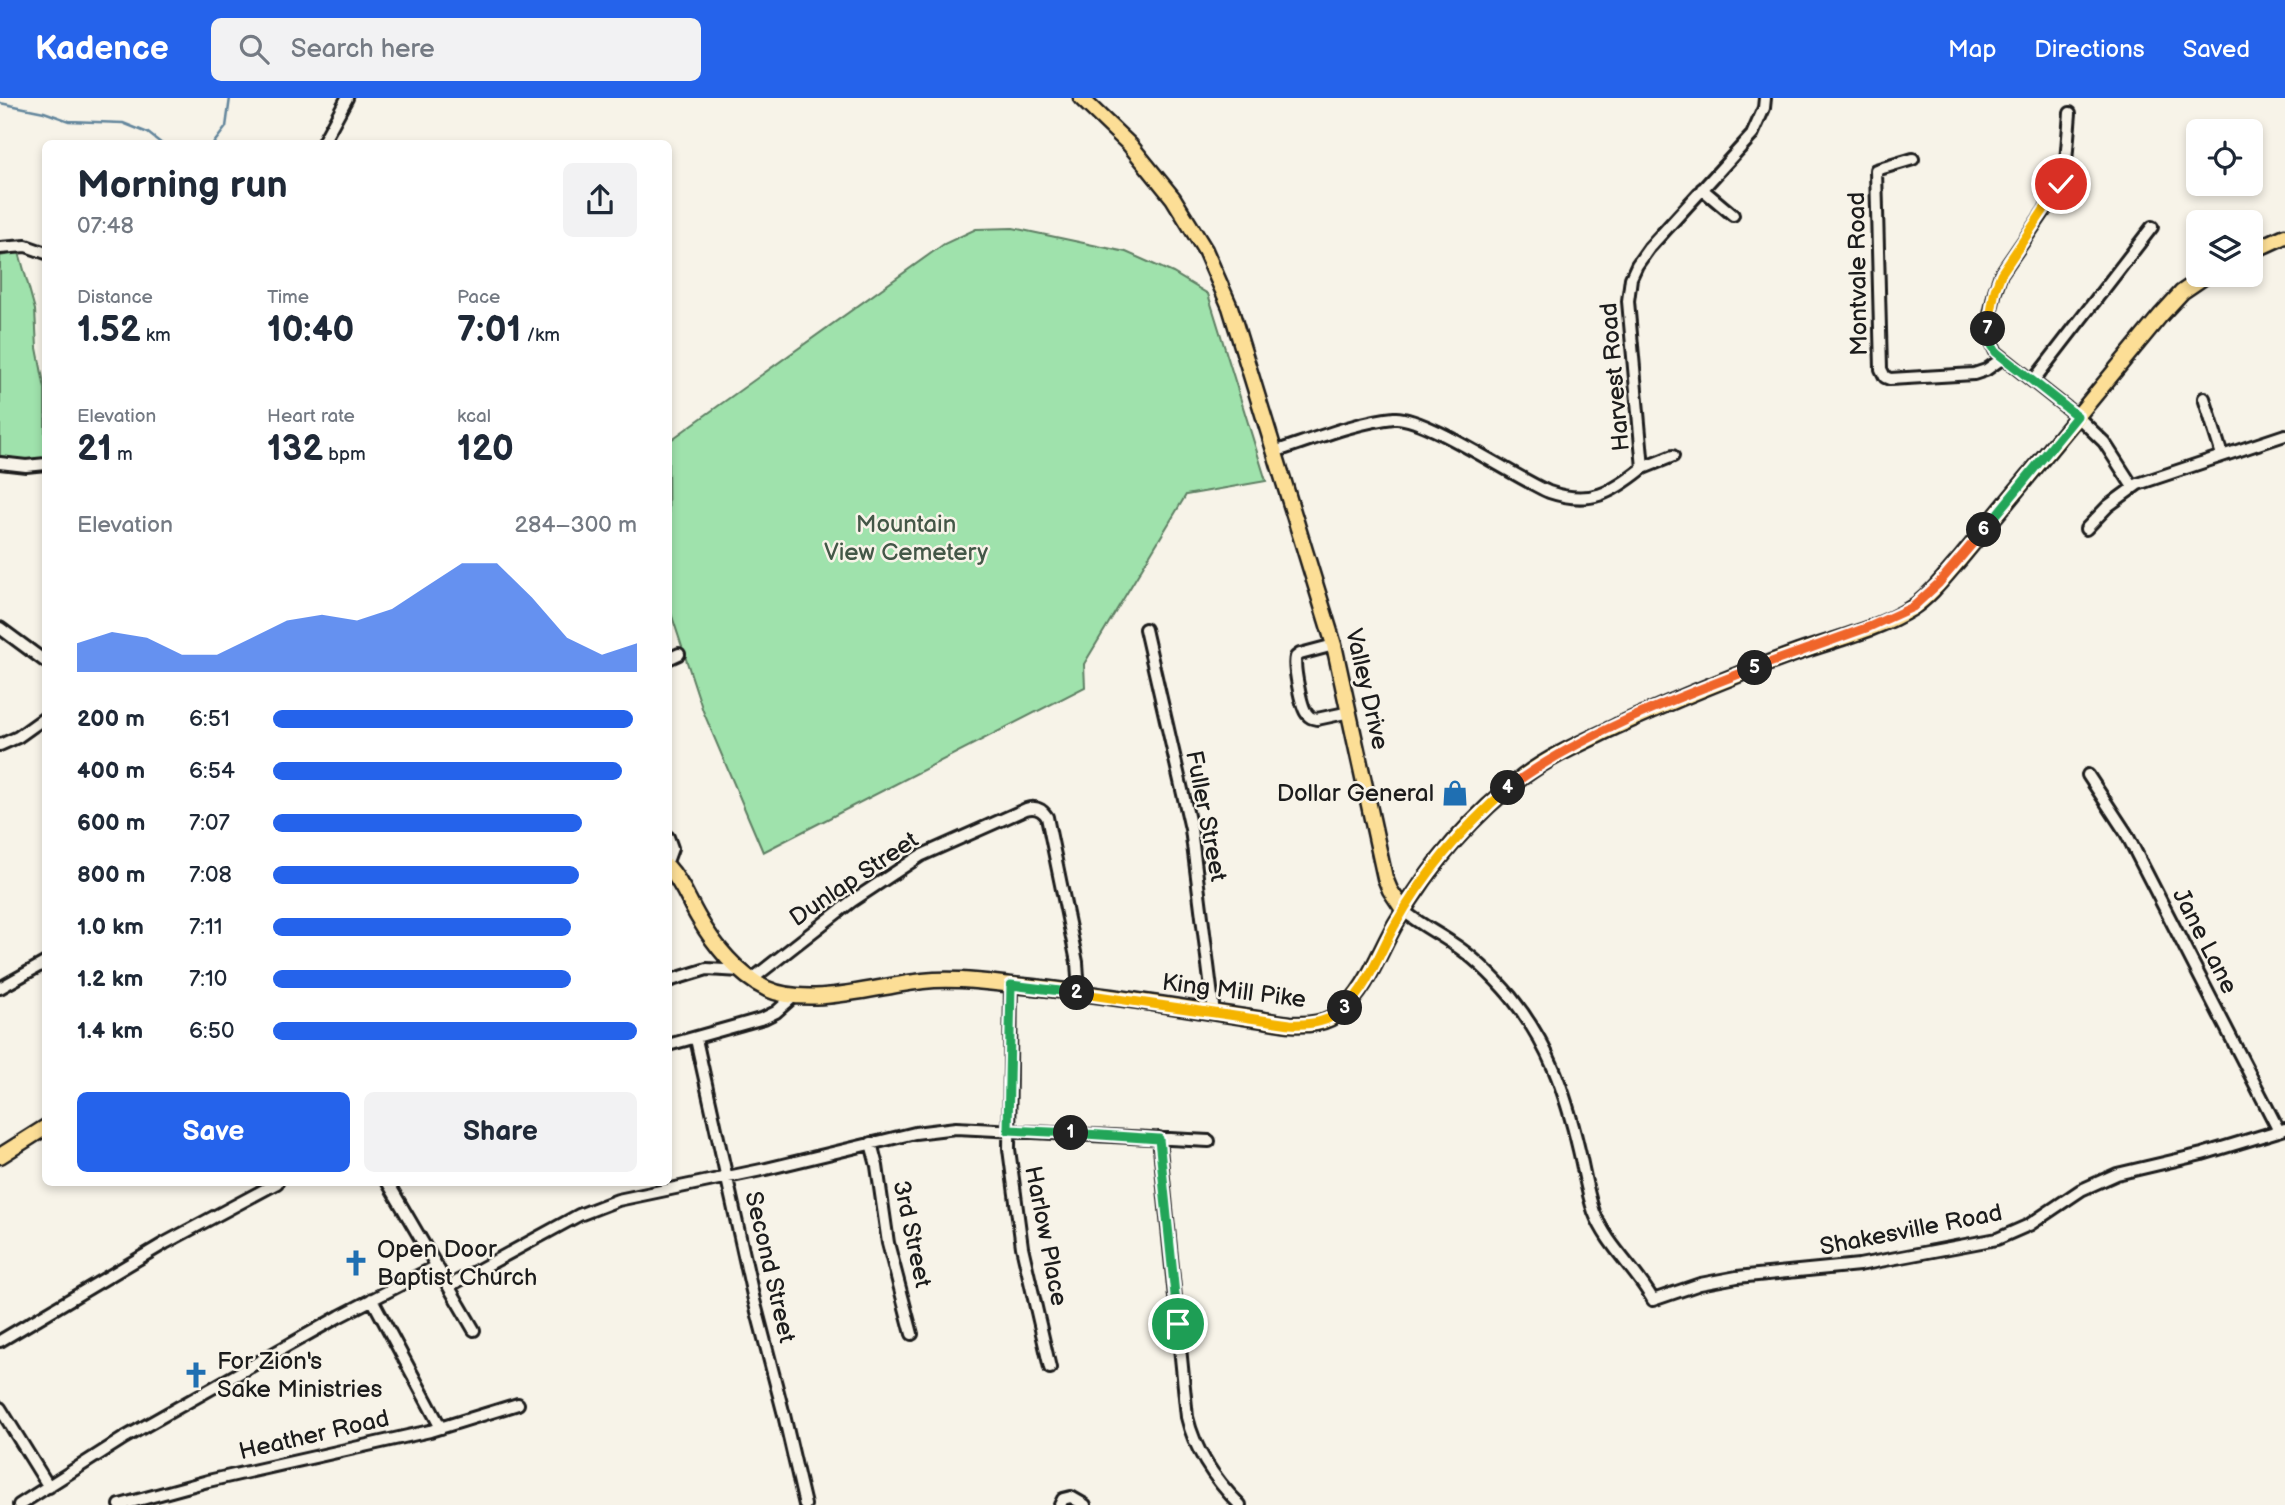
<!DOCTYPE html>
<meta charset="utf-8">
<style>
:root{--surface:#fff;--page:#f2f2f3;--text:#1f2937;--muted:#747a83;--accent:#2563eb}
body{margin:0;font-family:"Balsamiq Sans",sans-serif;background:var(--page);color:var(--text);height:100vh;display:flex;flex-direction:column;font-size:26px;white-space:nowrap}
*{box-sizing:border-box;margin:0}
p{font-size:23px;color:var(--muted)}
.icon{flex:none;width:38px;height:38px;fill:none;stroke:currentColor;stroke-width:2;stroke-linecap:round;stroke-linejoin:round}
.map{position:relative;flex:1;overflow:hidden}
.panel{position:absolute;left:42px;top:42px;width:630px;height:1046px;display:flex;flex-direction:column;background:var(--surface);border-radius:10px;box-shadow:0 4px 10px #0003}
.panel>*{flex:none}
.fabs{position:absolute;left:2186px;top:21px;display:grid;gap:14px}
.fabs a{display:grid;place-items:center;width:77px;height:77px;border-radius:10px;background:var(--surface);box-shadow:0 4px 10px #0003;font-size:35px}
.pin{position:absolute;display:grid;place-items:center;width:60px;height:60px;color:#fff;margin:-30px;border:4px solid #fff;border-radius:50%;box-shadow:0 2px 7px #0007}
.km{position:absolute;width:35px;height:35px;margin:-18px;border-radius:50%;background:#222;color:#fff;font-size:19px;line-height:35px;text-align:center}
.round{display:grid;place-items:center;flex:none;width:74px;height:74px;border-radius:10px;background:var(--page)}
.head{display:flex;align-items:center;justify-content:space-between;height:119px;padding:0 35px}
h1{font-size:38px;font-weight:700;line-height:52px}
.stats{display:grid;grid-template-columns:repeat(3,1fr);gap:10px;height:119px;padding:7px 35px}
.stats div{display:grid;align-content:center}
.stats b{font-size:35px;font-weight:700}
.stats small{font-size:19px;font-weight:400}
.stats p{font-size:19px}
.chart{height:196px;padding:14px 35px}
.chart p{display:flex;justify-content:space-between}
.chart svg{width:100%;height:126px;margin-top:7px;fill:var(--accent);opacity:.7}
.cta{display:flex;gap:14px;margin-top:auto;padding:14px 35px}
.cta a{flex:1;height:80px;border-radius:10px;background:var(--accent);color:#fff;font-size:28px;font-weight:700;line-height:80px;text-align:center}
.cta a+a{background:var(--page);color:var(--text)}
ul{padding:0 35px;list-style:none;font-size:23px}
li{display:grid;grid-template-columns:112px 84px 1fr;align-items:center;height:52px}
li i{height:18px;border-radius:9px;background:var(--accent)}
header{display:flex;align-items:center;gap:42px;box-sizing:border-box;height:98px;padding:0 35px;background:var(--accent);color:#fff}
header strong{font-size:33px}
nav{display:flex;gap:38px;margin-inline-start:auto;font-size:24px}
.search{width:490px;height:63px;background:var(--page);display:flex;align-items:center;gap:18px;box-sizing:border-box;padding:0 24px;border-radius:10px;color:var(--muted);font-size:26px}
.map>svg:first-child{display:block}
.green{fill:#9fe2ac;stroke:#5e7f64;stroke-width:2}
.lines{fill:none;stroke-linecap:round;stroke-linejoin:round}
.stream{stroke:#63869c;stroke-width:2.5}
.minor-casing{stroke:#1c1c1c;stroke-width:16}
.major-casing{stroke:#1c1c1c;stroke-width:19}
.minor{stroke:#f7f3e8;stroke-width:10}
.major{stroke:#fcde96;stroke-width:14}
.split-1-casing{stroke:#fff;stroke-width:14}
.split-2-casing{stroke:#fff;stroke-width:14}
.split-3-casing{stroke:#fff;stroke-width:14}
.split-4-casing{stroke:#fff;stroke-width:14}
.split-5-casing{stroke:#fff;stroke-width:14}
.split-6-casing{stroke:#fff;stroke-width:14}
.split-7-casing{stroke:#fff;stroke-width:14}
.split-8-casing{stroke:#fff;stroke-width:14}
.split-1{stroke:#22a559;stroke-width:9}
.split-2{stroke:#22a559;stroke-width:9}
.split-3{stroke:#f5b400;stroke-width:9}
.split-4{stroke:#f5b400;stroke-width:9}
.split-5{stroke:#f0652b;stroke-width:9}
.split-6{stroke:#f0652b;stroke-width:9}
.split-7{stroke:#22a559;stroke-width:9}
.split-8{stroke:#f5b400;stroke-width:9}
.labels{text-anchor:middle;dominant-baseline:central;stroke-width:5;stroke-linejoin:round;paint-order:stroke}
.street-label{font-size:24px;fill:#1c1c1c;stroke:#f7f3e8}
.park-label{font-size:24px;fill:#435747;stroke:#f7f3e8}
.poi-label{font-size:24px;fill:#1c1c1c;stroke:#f7f3e8;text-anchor:start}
</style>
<header>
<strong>Kadence</strong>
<div class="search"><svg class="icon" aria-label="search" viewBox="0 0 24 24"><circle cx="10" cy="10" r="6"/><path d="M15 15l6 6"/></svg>Search here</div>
<nav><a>Map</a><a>Directions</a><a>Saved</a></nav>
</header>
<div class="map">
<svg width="2285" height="1407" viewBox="0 0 2285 1407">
<rect width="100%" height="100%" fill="#f7f3e8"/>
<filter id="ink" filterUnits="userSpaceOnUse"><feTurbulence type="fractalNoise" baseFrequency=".0143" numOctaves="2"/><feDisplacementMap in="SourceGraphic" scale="14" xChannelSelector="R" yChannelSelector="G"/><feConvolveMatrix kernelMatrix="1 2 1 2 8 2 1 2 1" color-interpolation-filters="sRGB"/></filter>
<g filter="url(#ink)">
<path class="green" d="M 1013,130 L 1126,154 L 1173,175 L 1208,196 L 1266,383 L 1186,397 L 1084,566 L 1085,589 L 763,754 L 703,613 L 669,509 L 668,344 L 944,146 L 976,131 Z
M 19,154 L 35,212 L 37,250 L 45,291 L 45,360 L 27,362 L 0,358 L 0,158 Z"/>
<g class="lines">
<path class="stream" d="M 0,5 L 44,14 L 69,23 L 123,25 L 148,35 L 162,46
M 213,46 L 226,29 L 230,0"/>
<g class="minor-casing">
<path id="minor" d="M 2070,15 L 2065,76 L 2045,112 L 2001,176 L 1995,193 L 1988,226 L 1988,237 L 1996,254 L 2077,318 L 2104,344 L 2133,389
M 322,46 L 347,0
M 1913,61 L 1876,72 L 1881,271 L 1885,279 L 1890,281 L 1974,276 L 1986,272 L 2003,260
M 1702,91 L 1733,117
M 0,150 L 26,148 L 46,155
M 2033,283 L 2152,129
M 2204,300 L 2222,357
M 1274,354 C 1308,343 1359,323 1394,320 C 1423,317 1516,380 1549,394 C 1590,408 1612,395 1643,370 L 1628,203 L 1631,180 L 1637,167 L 1649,150 L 1752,37 L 1764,10 L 1765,0
M 0,365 L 26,368 L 46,366
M 1643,370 L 1673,358
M 2086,431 L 2108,408 L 2138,386 L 2285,337
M 0,530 L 46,564
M 1145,531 L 1191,731 L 1214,915
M 1334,547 L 1300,556 L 1296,559 C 1293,568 1301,609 1307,616 C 1310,620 1312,620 1317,621 L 1350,614
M 668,561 L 679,556
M 0,647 L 18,639 L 46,619
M 2088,677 L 2126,735 L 2279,1033
M 668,739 L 672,750 L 668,761
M 1404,813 C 1419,826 1436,834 1452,845 C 1474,859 1494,879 1511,899 C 1549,947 1565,993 1579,1052 C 1584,1073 1587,1094 1594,1114 C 1607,1148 1636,1171 1653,1202 L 1700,1186 L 1737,1179 L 1859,1167 L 1997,1141 L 2029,1127 L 2081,1092 L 2117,1076 L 2202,1056 L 2285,1031
M 751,882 L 852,803 L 920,758 L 1026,711 C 1035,708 1042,711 1047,719 L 1077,864 L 1079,895
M 668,883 L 707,871 L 741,873
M 1011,887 L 1009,1051 L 1022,1149 L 1050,1270
M 0,890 L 46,864
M 696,941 L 754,1202 L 784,1317 L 805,1407
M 668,947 L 764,920 L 776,914 L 793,899
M 1159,1040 L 1187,1319 C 1195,1353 1216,1383 1240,1407
M 871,1045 L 877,1068 L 888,1145 L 912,1236
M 388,1085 L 474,1232
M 449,1188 L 579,1117 L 618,1102 L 766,1071 L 915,1035 L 956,1030 L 1209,1043
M 372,1201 L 441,1330
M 0,1243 L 165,1145 L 277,1085
M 0,1310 L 49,1389
M 19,1407 L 124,1340 L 340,1218 L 437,1168
M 120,1407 L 208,1383 L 430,1333 L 518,1306
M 1060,1407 L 1063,1401 L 1071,1399 L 1085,1407"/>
</g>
<g class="major-casing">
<path id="major" d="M 1081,0 L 1130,47 L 1173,100 L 1205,152 L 1230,209 L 1334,547 L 1385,780 L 1390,792 L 1404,813
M 2250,154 L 2285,138
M 668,769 C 682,784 688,802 698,819 C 714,847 738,877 767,891 C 809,910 877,888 923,883 C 956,879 990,885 1023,888 C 1112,897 1201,913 1290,926 C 1308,927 1326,926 1340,914 C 1367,892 1379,854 1396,825 C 1429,769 1472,717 1524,678 C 1552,657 1586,643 1617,628 C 1677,601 1737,576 1799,554 C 1836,541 1879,531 1912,510 C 1931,497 1945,478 1960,461 L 2160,218 L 2182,194 L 2207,177
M 0,1058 L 46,1029"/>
</g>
<use href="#minor" class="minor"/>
<use href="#major" class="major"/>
</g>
</g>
<g class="lines" filter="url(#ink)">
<g class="split-1-casing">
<path id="split-1" d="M 1071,1035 L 1159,1041 L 1178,1226"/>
</g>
<g class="split-2-casing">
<path id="split-2" d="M 1071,1035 L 1008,1032 L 1011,887 L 1077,895"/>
</g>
<g class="split-3-casing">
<path id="split-3" d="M 1077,895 L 1290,926 C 1312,927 1329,924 1345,910"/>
</g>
<g class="split-4-casing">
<path id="split-4" d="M 1345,910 C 1367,891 1381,852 1395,827 C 1424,775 1464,729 1508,690"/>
</g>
<g class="split-5-casing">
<path id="split-5" d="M 1508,690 C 1575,639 1675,600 1755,570"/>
</g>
<g class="split-6-casing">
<path id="split-6" d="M 1755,570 L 1869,529 L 1913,509 L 1938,486 L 1984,432"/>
</g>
<g class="split-7-casing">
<path id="split-7" d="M 1984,432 L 2077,318 L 1996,254 L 1990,244 L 1988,231"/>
</g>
<g class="split-8-casing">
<path id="split-8" d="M 1988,231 L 1995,192 L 2001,176 L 2061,86"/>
</g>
<use href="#split-1" class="split-1"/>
<use href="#split-2" class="split-2"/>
<use href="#split-3" class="split-3"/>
<use href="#split-4" class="split-4"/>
<use href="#split-5" class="split-5"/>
<use href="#split-6" class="split-6"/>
<use href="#split-7" class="split-7"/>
<use href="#split-8" class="split-8"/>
</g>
<defs>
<g id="shop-bare" transform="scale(2.1)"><path d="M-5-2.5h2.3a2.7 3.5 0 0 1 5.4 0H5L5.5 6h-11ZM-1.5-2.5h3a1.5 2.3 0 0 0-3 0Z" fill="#1f6fb2" stroke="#f7f3e8" stroke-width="2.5" paint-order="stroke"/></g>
<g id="church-bare" transform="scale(2.1)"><path d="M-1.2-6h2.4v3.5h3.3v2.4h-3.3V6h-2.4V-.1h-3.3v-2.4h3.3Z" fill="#1f6fb2" stroke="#f7f3e8" stroke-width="2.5" paint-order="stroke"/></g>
</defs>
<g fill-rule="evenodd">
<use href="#shop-bare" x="1455" y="695"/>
<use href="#church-bare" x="356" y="1165"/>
<use href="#church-bare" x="196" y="1277"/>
</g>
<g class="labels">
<g class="street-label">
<text transform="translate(1858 176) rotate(-91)">Montvale Road</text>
<text transform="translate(1615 279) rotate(-95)">Harvest Road</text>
<text transform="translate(1367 591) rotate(77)">Valley Drive</text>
<text transform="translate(1206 718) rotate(79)">Fuller Street</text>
<text transform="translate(854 781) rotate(-34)">Dunlap Street</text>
<text transform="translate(2205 843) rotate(63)">Jane Lane</text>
<text transform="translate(1234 893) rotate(7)">King Mill Pike</text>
<text transform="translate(1911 1132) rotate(-11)">Shakesville Road</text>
<text transform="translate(912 1136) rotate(78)">3rd Street</text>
<text transform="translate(1046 1138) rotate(79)">Harlow Place</text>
<text transform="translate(770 1169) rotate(77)">Second Street</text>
<text transform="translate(314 1337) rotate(-13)">Heather Road</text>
</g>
<g class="park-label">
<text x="906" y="426">Mountain<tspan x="906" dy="28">View Cemetery</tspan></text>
</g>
<g class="poi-label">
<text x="1434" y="695" text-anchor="end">Dollar General</text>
<text x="377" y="1151">Open Door<tspan x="377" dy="28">Baptist Church</tspan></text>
<text x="217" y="1263">For Zion's<tspan x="217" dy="28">Sake Ministries</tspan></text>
</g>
</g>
</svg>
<div class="fabs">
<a><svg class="icon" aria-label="locate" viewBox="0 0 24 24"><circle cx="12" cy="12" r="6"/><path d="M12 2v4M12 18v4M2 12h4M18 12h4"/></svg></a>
<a><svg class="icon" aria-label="layers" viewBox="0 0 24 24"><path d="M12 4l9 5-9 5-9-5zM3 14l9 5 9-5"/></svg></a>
</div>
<div class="pin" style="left:1178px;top:1226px;background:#1e9e55"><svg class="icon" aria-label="arrive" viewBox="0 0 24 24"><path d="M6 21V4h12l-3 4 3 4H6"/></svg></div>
<div class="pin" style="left:2061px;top:86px;background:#d93025"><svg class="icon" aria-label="check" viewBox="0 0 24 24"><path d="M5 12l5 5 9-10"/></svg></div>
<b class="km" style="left:1071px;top:1035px">1</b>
<b class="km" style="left:1077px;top:895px">2</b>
<b class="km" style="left:1345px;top:910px">3</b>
<b class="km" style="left:1508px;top:690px">4</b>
<b class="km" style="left:1755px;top:570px">5</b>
<b class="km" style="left:1984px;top:432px">6</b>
<b class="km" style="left:1988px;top:231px">7</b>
<section class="panel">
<div class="head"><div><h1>Morning run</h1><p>07:48</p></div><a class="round"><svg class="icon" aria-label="share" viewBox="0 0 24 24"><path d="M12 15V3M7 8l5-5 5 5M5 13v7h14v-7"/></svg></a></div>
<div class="stats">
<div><p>Distance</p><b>1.52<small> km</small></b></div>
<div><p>Time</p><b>10:40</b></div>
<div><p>Pace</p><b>7:01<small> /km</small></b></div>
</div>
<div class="stats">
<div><p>Elevation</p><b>21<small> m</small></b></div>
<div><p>Heart rate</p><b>132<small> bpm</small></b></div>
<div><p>kcal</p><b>120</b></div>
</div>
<div class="chart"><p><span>Elevation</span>284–300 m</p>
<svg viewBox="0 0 160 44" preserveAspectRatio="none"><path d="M0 44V34L10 30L20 32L30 38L40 38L50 32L60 26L70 24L80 26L90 22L100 14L110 6L120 6L130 18L140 32L150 38L160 34V44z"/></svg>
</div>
<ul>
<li><b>200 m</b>6:51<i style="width:99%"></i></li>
<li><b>400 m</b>6:54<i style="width:96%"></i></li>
<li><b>600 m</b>7:07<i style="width:85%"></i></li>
<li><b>800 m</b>7:08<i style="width:84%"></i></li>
<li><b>1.0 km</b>7:11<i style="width:82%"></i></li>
<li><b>1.2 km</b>7:10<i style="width:82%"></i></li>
<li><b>1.4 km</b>6:50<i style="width:100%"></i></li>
</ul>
<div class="cta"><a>Save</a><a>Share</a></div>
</section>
</div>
